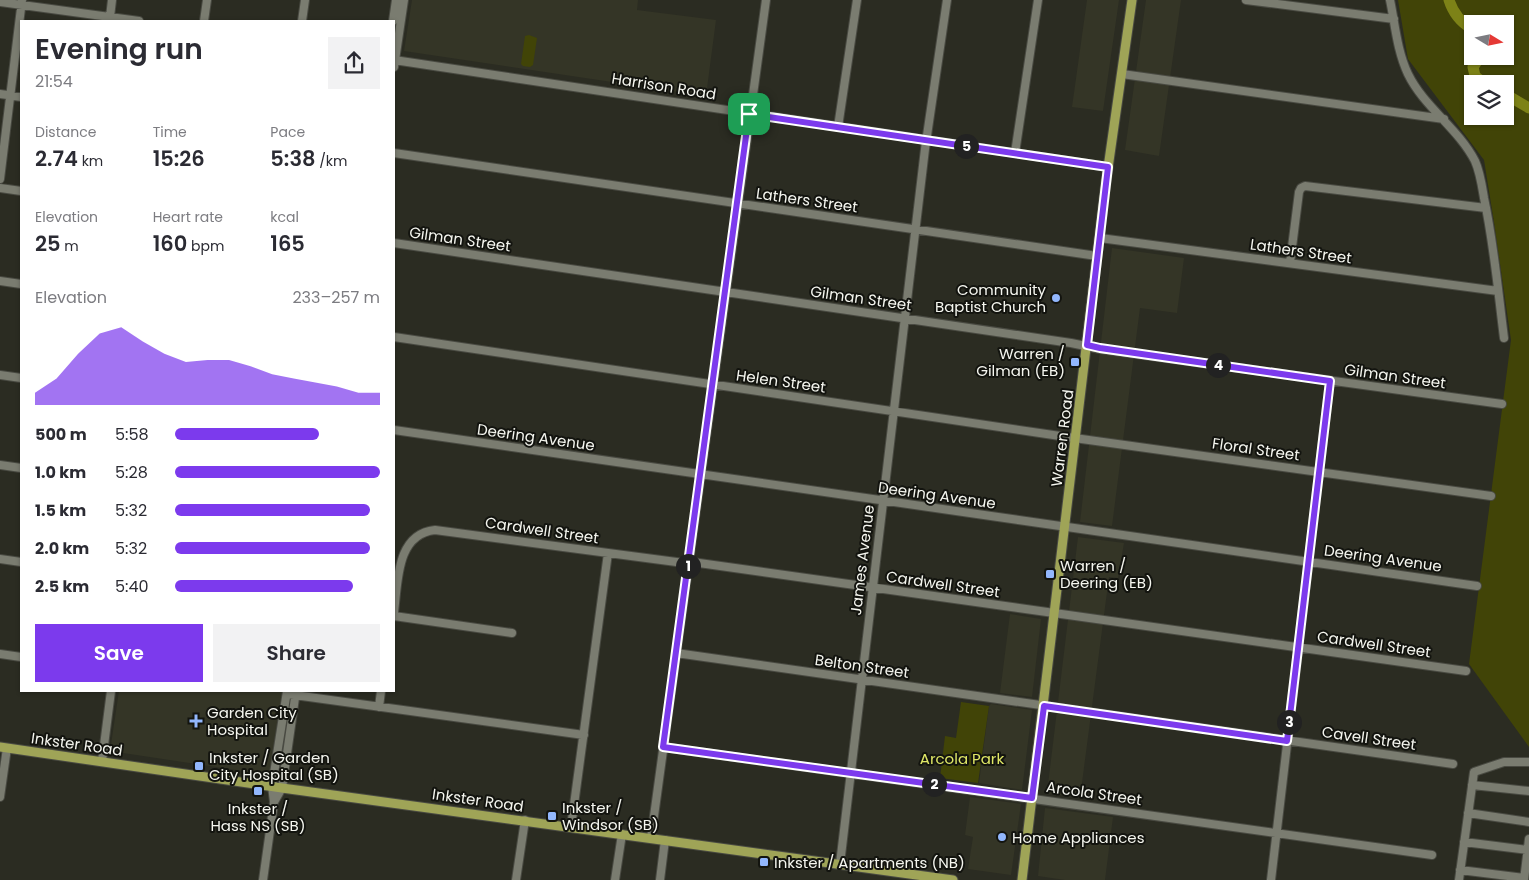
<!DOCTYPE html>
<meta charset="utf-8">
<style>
:root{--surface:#fff;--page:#f2f2f3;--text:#2b2b33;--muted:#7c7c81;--accent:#7c3aed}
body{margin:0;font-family:Poppins,sans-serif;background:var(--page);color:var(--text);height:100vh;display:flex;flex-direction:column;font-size:19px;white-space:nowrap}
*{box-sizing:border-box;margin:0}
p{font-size:16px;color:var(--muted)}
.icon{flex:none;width:28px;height:28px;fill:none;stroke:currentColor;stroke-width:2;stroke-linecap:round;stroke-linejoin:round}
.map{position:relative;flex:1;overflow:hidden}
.panel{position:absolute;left:20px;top:20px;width:375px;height:672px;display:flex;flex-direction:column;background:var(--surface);border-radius:0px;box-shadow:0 1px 4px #0004}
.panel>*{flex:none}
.needle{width:32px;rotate:100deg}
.buttons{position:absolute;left:1464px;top:15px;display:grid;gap:10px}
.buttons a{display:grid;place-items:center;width:50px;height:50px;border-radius:0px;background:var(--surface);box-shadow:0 1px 4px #0004;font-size:25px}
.pin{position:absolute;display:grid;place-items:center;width:42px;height:42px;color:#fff;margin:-21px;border-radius:10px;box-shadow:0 2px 8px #0006}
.km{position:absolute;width:25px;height:25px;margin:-12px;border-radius:50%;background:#222;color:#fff;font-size:14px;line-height:25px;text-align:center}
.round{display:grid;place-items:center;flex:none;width:52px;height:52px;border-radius:0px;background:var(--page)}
.headline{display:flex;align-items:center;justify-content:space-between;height:85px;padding:0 15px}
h1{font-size:28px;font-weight:600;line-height:38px}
.figures{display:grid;grid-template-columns:repeat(3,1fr);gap:8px;height:85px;padding:5px 15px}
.figures div{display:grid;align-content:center}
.figures b{font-size:21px;font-weight:600}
.figures small{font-size:14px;font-weight:400}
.figures p{font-size:14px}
.chart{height:140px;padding:10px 15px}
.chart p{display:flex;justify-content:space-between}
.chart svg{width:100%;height:90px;margin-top:5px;fill:var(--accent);opacity:.7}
.primary-button{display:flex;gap:10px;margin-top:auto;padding:10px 15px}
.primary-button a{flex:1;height:58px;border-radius:0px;background:var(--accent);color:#fff;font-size:20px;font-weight:600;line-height:58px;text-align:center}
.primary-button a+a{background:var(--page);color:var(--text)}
ul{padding:0 15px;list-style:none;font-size:16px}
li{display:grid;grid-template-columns:80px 60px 1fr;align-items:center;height:38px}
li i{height:12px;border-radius:6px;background:var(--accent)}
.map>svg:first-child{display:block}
.built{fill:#343526}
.green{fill:#414407;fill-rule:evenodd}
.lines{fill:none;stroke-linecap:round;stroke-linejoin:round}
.river{stroke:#7d8217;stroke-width:11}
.minor-casing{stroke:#494a42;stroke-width:10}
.major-casing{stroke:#494a42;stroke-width:11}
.minor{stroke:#7a7c70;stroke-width:8}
.major{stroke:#9fa457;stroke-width:9}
.route-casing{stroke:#fff;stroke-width:10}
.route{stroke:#7c3aed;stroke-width:6}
.poi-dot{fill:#92b7fd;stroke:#13140f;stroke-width:2}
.labels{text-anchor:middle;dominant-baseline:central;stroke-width:4;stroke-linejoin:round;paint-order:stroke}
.street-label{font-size:15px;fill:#f5f6ef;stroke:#13140f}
.poi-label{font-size:15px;fill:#f5f6ef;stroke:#13140f;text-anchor:start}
.park-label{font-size:15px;fill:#dfe766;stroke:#13140f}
</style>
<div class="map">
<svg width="1529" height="880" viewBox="0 0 1529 880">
<rect width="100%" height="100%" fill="#2b2c22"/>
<path class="built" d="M 412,0 L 638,0 L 637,10 L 716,20 L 706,96 L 404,51 Z
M 1087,0 L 1119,0 L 1103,111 L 1072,107 Z
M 1146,0 L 1181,0 L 1159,156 L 1125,150 Z
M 1112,248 L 1184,258 L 1177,313 L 1140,308 L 1112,526 L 1080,522 Z
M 1078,537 L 1124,543 L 1118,578 L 1109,577 L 1080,798 L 1047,793 Z
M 1010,614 L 1041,619 L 1032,697 L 1000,693 Z
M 119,691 L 282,691 L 269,775 L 110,751 Z
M 991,704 L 1032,710 L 1022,790 L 979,783 L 989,706 Z
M 970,797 L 1021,804 L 1011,875 L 968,869 L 973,837 L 965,835 Z
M 1045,808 L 1113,817 L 1105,880 L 1065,880 L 1038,876 Z"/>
<path class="green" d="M 1398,0 L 1529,0 L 1529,747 L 1469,664 L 1511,340 L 1494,222 L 1484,160 L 1408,59 ZM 1472,24 L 1505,24 L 1505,56 L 1472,56 ZM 1472,84 L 1505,84 L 1505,116 L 1472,116 Z
M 529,35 L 537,38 L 533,65 L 530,67 L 523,66 L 521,64 L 525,36 Z
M 961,702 L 989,706 L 978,783 L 940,778 L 945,736 L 956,738 Z"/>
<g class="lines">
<path class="river" d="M 1449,0 C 1453,13 1460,22 1472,29
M 1505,46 L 1505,50
M 1485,84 L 1475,76 L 1473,67 L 1478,60 L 1501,56
M 1505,94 L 1529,108"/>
<g class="minor-casing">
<path id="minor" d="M 1246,0 L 1394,19
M 1390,0 C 1395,24 1397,51 1408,74 C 1424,107 1458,128 1475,161 C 1480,172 1482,186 1484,198 C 1494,244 1498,291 1504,338
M 0,2 L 139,21
M 110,17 L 112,0
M 204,21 L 207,0
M 302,21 L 305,0
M 393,21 L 396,0
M 394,60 L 1108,167
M 394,67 L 404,0
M 1122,74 L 1444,119
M 0,94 L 21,97
M 838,127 L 857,0
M 394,153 L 1097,256
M 1015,153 L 1038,0
M 0,179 L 22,0
M 0,188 L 21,191
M 1100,238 L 1498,291
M 394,243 L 1071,343 L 1100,349 L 1502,404
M 1290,263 L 1299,192 L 1301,188 L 1305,186 L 1486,208
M 0,281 L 21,284
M 394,337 L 1060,436 L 1491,496
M 0,375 L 21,378
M 394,430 L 1477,586
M 0,465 L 21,468
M 0,559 L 21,562
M 394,612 C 398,582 396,534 435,530 L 684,563 L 692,562 L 1466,671
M 394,616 L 512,633
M 676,653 L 1453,764
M 0,654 L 21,657
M 287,694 L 584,735
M 379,707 L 381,691
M 663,747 L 1432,855
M 102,761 L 111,691
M 1472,785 L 1529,791
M 0,797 L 7,748
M 274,802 L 272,786 L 287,691
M 1468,813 L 1529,822
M 571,827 L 608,553
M 651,838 L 766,0
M 1464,842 L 1528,850
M 840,864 L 925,149 L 947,0
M 1460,870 L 1524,878
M 263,880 L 274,802 L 282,788 L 296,691
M 516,880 L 525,820
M 615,880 L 622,834
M 660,880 L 665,840
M 1271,880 L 1330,381
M 1459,880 L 1474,772 L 1504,762 L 1529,762
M 1524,880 L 1529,839"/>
</g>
<g class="major-casing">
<path id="major" d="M 0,747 L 282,788 L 953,880
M 1022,880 L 1106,182 L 1132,0"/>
</g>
<use href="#minor" class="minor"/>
<use href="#major" class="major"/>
</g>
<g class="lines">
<g class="route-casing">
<path id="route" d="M 749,114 L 1108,167 L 1087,345 L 1100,348 L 1330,381 L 1287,741 L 1044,706 L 1032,798 L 663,747 Z"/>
</g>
<use href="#route" class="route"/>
</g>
<g class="poi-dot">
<circle cx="1056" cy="298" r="5"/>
<rect x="1070" y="357" width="10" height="10" rx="2.5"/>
<rect x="1045" y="569" width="10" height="10" rx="2.5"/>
<path d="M193.5 713.5h5v5h5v5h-5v5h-5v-5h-5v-5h5z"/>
<rect x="194" y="761" width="10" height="10" rx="2.5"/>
<rect x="253" y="786" width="10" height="10" rx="2.5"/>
<rect x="547" y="811" width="10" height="10" rx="2.5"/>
<circle cx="1002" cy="837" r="5"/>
<rect x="759" y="857" width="10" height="10" rx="2.5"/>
</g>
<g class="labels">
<g class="street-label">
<text transform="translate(664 86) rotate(9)">Harrison Road</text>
<text transform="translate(807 200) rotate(8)">Lathers Street</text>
<text transform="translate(460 239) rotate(8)">Gilman Street</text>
<text transform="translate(1301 251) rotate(8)">Lathers Street</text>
<text transform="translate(861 298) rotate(8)">Gilman Street</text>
<text transform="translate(1395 376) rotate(8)">Gilman Street</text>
<text transform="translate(781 381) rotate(8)">Helen Street</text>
<text transform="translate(536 437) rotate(8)">Deering Avenue</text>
<text transform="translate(1062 438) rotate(-83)">Warren Road</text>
<text transform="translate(1256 449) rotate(8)">Floral Street</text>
<text transform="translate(937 495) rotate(8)">Deering Avenue</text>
<text transform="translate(542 530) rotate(8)">Cardwell Street</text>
<text transform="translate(1383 558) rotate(8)">Deering Avenue</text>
<text transform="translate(862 560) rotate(-83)">James Avenue</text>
<text transform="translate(943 584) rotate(8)">Cardwell Street</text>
<text transform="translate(1374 644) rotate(8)">Cardwell Street</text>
<text transform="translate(862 666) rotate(8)">Belton Street</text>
<text transform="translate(1369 738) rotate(8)">Cavell Street</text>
<text transform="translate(77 744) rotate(8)">Inkster Road</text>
<text transform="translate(1094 793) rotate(8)">Arcola Street</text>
<text transform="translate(478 800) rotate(8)">Inkster Road</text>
</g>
<g class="poi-label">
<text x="1046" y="289" text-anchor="end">Community<tspan x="1046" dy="17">Baptist Church</tspan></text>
<text x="1065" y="353" text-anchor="end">Warren /<tspan x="1065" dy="17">Gilman (EB)</tspan></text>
<text x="1060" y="565">Warren /<tspan x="1060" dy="17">Deering (EB)</tspan></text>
<text x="207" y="712">Garden City<tspan x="207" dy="17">Hospital</tspan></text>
<text x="209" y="757">Inkster / Garden<tspan x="209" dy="17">City Hospital (SB)</tspan></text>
<text x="562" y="807">Inkster /<tspan x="562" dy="17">Windsor (SB)</tspan></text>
<text x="258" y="808" text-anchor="middle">Inkster /<tspan x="258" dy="17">Hass NS (SB)</tspan></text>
<text x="1012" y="837">Home Appliances</text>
<text x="774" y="862">Inkster / Apartments (NB)</text>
</g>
<g class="park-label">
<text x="962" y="758">Arcola Park</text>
</g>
</g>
</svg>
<div class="buttons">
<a><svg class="needle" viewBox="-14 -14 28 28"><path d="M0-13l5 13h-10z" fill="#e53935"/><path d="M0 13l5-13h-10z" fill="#7c7c81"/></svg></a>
<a><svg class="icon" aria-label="layers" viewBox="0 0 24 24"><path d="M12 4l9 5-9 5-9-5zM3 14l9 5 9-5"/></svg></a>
</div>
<div class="pin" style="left:749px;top:114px;background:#1e9e55"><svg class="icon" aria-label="arrive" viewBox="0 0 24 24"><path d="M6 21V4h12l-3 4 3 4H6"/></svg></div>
<b class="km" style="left:688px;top:566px">1</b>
<b class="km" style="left:934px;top:784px">2</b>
<b class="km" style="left:1289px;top:722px">3</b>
<b class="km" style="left:1218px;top:365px">4</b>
<b class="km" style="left:966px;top:146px">5</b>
<section class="panel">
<div class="headline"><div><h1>Evening run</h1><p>21:54</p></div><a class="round"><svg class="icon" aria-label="share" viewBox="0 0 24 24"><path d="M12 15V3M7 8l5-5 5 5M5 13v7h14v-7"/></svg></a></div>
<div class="figures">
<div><p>Distance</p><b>2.74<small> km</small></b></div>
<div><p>Time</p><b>15:26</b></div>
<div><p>Pace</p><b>5:38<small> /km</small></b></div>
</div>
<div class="figures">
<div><p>Elevation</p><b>25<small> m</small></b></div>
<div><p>Heart rate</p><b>160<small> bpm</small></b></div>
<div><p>kcal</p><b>165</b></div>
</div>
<div class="chart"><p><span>Elevation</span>233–257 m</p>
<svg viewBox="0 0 160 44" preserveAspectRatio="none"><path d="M0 44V38L10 31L20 19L30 9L40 6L50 13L60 19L70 23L80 22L90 22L100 25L110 29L120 31L130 33L140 35L150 38L160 38V44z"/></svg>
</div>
<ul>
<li><b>500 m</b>5:58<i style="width:70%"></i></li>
<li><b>1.0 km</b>5:28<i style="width:100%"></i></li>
<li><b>1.5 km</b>5:32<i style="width:95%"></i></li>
<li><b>2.0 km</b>5:32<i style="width:95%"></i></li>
<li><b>2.5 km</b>5:40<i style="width:87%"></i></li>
</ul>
<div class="primary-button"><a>Save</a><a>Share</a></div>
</section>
</div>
